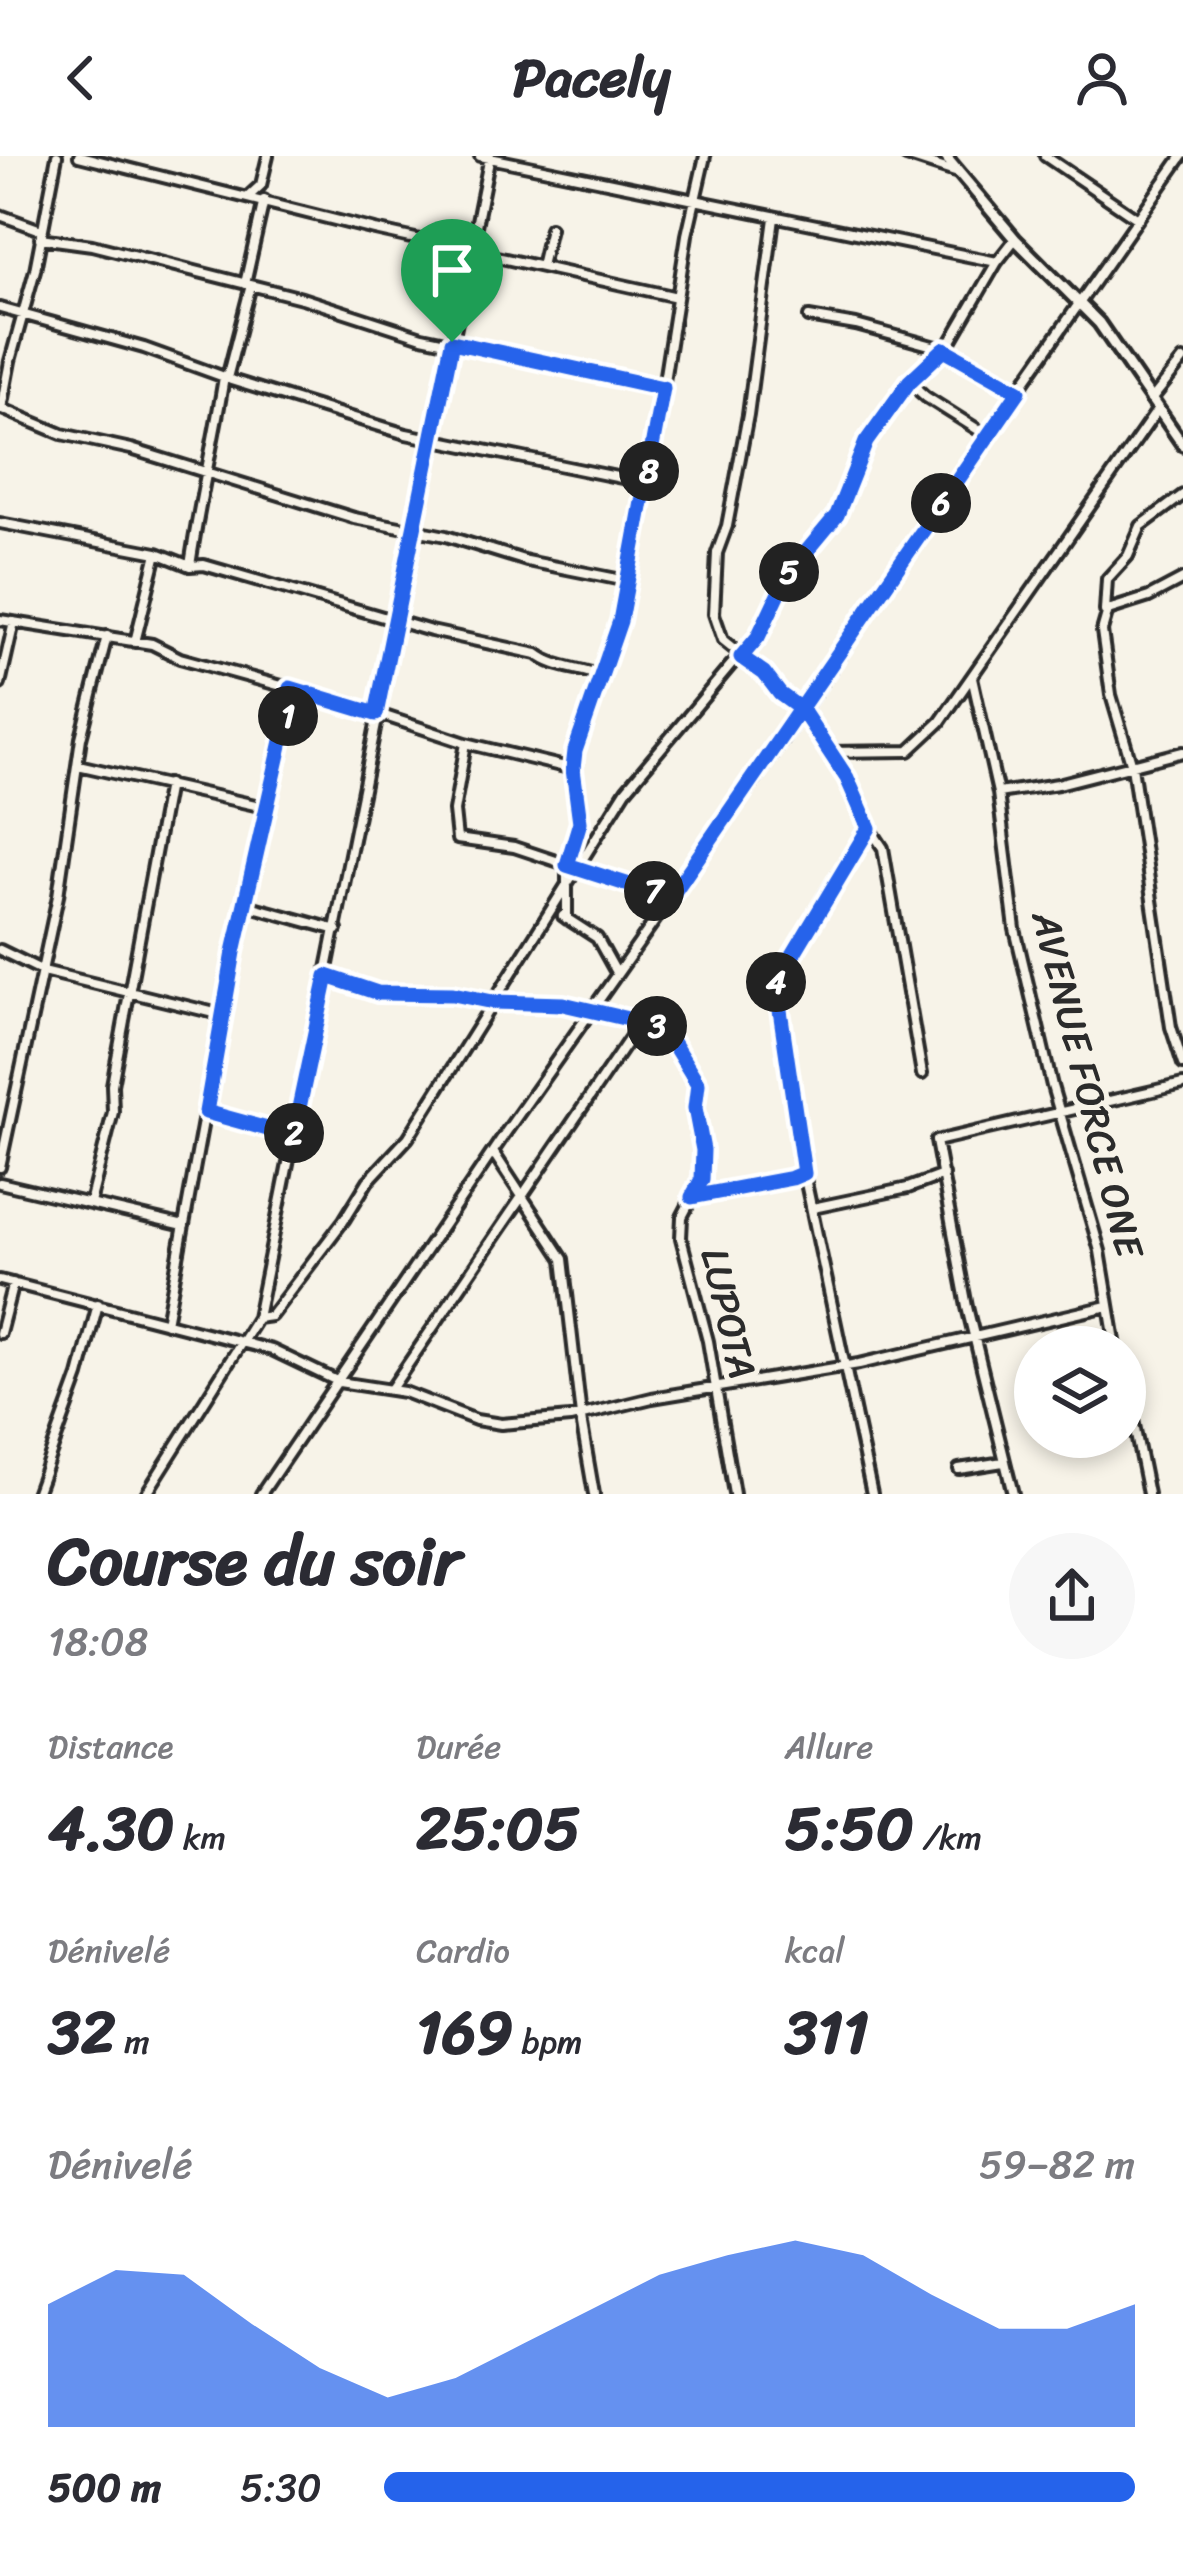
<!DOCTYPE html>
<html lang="fr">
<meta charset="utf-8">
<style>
:root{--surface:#fff;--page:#f7f7f7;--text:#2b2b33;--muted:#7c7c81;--accent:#2563eb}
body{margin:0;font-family:Sriracha,sans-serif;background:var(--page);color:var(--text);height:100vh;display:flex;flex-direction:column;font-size:45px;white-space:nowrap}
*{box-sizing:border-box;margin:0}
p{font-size:39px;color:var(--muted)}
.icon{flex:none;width:66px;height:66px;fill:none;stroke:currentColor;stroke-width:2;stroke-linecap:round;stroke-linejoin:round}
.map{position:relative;height:1338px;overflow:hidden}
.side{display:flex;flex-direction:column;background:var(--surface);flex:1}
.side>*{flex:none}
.buttons{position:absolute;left:1014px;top:1170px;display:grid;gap:24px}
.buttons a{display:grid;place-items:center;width:132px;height:132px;border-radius:50%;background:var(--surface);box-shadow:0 6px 18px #0003;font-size:60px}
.pin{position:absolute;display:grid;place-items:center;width:102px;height:102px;color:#fff;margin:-123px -51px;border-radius:50% 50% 50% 0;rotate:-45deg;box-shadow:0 0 12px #0007}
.pin .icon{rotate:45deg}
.km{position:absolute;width:60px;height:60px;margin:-30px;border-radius:50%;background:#222;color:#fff;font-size:33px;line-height:60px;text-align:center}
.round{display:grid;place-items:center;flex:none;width:126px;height:126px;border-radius:63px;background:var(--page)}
.summary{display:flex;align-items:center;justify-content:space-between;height:204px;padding:0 48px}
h1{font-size:66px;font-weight:800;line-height:90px}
.figures{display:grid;grid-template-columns:repeat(3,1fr);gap:18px;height:204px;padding:12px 48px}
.figures div{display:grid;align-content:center}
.figures b{font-size:60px;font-weight:800}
.figures small{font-size:33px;font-weight:400}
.figures p{font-size:33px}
.chart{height:336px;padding:24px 48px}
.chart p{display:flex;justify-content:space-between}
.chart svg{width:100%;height:216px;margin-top:12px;fill:var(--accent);opacity:.7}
ul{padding:0 48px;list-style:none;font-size:39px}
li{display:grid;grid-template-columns:192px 144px 1fr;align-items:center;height:90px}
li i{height:30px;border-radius:15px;background:var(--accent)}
header{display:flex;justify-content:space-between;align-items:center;height:156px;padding:0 48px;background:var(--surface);font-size:54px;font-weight:800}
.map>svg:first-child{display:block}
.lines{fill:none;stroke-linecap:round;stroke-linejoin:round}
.minor-casing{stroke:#2b2b2b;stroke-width:16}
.major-casing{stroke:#2b2b2b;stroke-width:18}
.minor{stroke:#f7f3e8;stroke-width:8}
.major{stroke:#f7f3e8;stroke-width:9}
.route-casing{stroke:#fff;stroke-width:24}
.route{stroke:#2563eb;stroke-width:15}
.labels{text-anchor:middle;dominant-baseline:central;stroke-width:10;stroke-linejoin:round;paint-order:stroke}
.street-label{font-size:39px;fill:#2b2b2b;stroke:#f7f3e8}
</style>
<header><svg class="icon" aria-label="back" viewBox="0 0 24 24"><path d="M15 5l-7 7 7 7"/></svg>Pacely<svg class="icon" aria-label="person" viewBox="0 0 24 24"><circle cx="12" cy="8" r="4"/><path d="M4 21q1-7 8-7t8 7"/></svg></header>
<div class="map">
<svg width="1183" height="1338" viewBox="0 0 1183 1338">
<rect width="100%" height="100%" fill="#f7f3e8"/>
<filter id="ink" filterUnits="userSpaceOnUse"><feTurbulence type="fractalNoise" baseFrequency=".00833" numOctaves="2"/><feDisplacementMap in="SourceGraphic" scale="24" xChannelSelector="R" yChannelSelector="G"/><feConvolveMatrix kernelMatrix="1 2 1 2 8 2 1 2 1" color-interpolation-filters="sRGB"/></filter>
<g filter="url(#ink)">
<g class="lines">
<g class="minor-casing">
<path id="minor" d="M 79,0 L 375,74 L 677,141
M 480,0 L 997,106
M 906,0 L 958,17
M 1045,0 L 1138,63
M 249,40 L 261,29 L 268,0
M 0,59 L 41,74
M 774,62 L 748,259 L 727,370 L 717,397 L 714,458 L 723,484 L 764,517 L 780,539 L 803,554 L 847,622 L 865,665 L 883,692 L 922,918
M 40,82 L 92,89 L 302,142 L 422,181 L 663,232
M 541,110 L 550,72
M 245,128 L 264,44
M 251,129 L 227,222 L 231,224 L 406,278 L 646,327
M 0,152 L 144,192 L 227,222
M 809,161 L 856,169 L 944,193 L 1019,235
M 909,226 L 926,241 L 988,280
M 1151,244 L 1183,204
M 0,252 L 62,278 L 131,293 L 354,362 L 446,380 L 527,405 L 627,425
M 1,253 L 10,205 L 35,114 L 57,0
M 0,367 L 157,397 L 190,410 L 204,409 L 431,475 L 537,498 C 556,513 580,511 602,521
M 190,410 C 199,346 214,285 224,221
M 1183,423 L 1149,441 L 1108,454 L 1102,475 L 1111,539 L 1132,610 L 1171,871 L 1183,908
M 1105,455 L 1107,423 L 1128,400 L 1141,370 L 1183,339
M 0,464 L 152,488 L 180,502 L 358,551 L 466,587 L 454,655 L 457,683 L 514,691 L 670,743
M 135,486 L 157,397
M 972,521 L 998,637 L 1015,773 L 1052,930 L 1100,1095 L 1116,1191
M 0,528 L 14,466
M 466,587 L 573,613
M 827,596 L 909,595 L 940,566 L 1158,253
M 78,609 L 264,651
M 998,637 L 1058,628 L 1183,596
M 869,672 L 826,738 L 775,831 L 798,989 L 872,1338
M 246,749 L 337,774
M 563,760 L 597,782 L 617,818
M 567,763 L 567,709 L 580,666 L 573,605 L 620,465 L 636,369 L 651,308 L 687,79 L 705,0
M 0,794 L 43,815 L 223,859
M 327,820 L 378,837 L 453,837 L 493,846 L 542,846 L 663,870 L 698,928 L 695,952 L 703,994 L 702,1023 L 682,1061 L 681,1082 L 708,1185 L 734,1338
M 206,956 L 293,980
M 493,996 L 563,1103 L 582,1269 L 594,1338
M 0,1011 L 58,740 L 81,582 L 107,480
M 0,1027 L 184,1070
M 695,1040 L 775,1027 L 804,1017
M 90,1047 L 113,956 L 112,929 L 168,628
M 813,1052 L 908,1032 L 943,1019
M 0,1124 L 272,1194 L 339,1226 L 404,1236 L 476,1264 L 501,1268 L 570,1262 L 652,1242 L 859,1208 L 1108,1150
M 257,1162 L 490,0
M 166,1167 L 234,796 L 289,554 L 290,532
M 0,1177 L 13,1127
M 1125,1224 L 1148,1338
M 391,1233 L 640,867
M 959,1313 L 1003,1306
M 36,1338 L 79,1220 L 98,1148
M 146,1338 L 257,1162 L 271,1160 L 344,1064 L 368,1025 L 408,982 L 626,634 L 731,509 L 753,489 L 788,418 L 842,349 L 866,286 L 909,226 L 950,187 L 997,106 L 1015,83
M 261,1338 L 506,976 L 803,554 L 974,298 L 1182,0
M 1013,1338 L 967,1151 L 936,985 L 1183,928"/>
</g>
<g class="major-casing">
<path id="major" d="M 945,0 L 1015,83 L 1099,167 L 1183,289"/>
</g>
<use href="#minor" class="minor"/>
<use href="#major" class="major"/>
</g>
</g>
<g class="lines" filter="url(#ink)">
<g class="route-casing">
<path id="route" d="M 452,186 L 376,558 L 290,532 L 289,554 L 234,796 L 206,956 L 293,980 L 327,820 L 378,837 L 453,838 L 493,846 L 563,848 L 663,871 L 698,928 L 695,952 L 703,994 L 702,1023 L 692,1041 L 792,1022 L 804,1017 L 776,827 L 869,672 L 847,622 L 802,554 L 780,538 L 764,517 L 741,501 L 758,481 L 788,418 L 837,359 L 866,286 L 909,226 L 944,193 L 1019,235 L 670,742 L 567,709 L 580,666 L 573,613 L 575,595 L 620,465 L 663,232 L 452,186"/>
</g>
<use href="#route" class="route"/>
</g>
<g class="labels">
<g class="street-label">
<text transform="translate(1088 928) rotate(76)">AVENUE FORCE ONE</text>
<text transform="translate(729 1157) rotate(77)">LUPOTA</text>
</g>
</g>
</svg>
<div class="buttons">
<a><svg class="icon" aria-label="layers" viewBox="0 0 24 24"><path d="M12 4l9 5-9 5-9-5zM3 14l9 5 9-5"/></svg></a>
</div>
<div class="pin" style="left:452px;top:186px;background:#1e9e55"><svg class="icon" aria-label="arrive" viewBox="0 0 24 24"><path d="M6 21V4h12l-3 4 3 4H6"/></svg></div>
<b class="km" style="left:288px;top:560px">1</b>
<b class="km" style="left:294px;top:977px">2</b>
<b class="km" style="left:657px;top:870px">3</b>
<b class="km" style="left:776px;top:826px">4</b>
<b class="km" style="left:789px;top:416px">5</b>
<b class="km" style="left:941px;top:347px">6</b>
<b class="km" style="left:654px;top:735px">7</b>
<b class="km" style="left:649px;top:315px">8</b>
</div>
<section class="side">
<div class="summary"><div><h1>Course du soir</h1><p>18:08</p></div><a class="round"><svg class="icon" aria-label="share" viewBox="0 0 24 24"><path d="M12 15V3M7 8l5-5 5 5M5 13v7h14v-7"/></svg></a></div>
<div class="figures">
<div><p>Distance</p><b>4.30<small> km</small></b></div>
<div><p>Durée</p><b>25:05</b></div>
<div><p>Allure</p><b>5:50<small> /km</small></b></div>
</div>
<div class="figures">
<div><p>Dénivelé</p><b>32<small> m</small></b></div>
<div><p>Cardio</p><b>169<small> bpm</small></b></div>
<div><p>kcal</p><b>311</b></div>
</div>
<div class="chart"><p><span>Dénivelé</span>59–82 m</p>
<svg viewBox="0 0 160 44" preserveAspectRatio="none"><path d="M0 44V19L10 12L20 13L30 23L40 32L50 38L60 34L70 27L80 20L90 13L100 9L110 6L120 9L130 17L140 24L150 24L160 19V44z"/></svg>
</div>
<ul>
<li><b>500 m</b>5:30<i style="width:100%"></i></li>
</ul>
</section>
